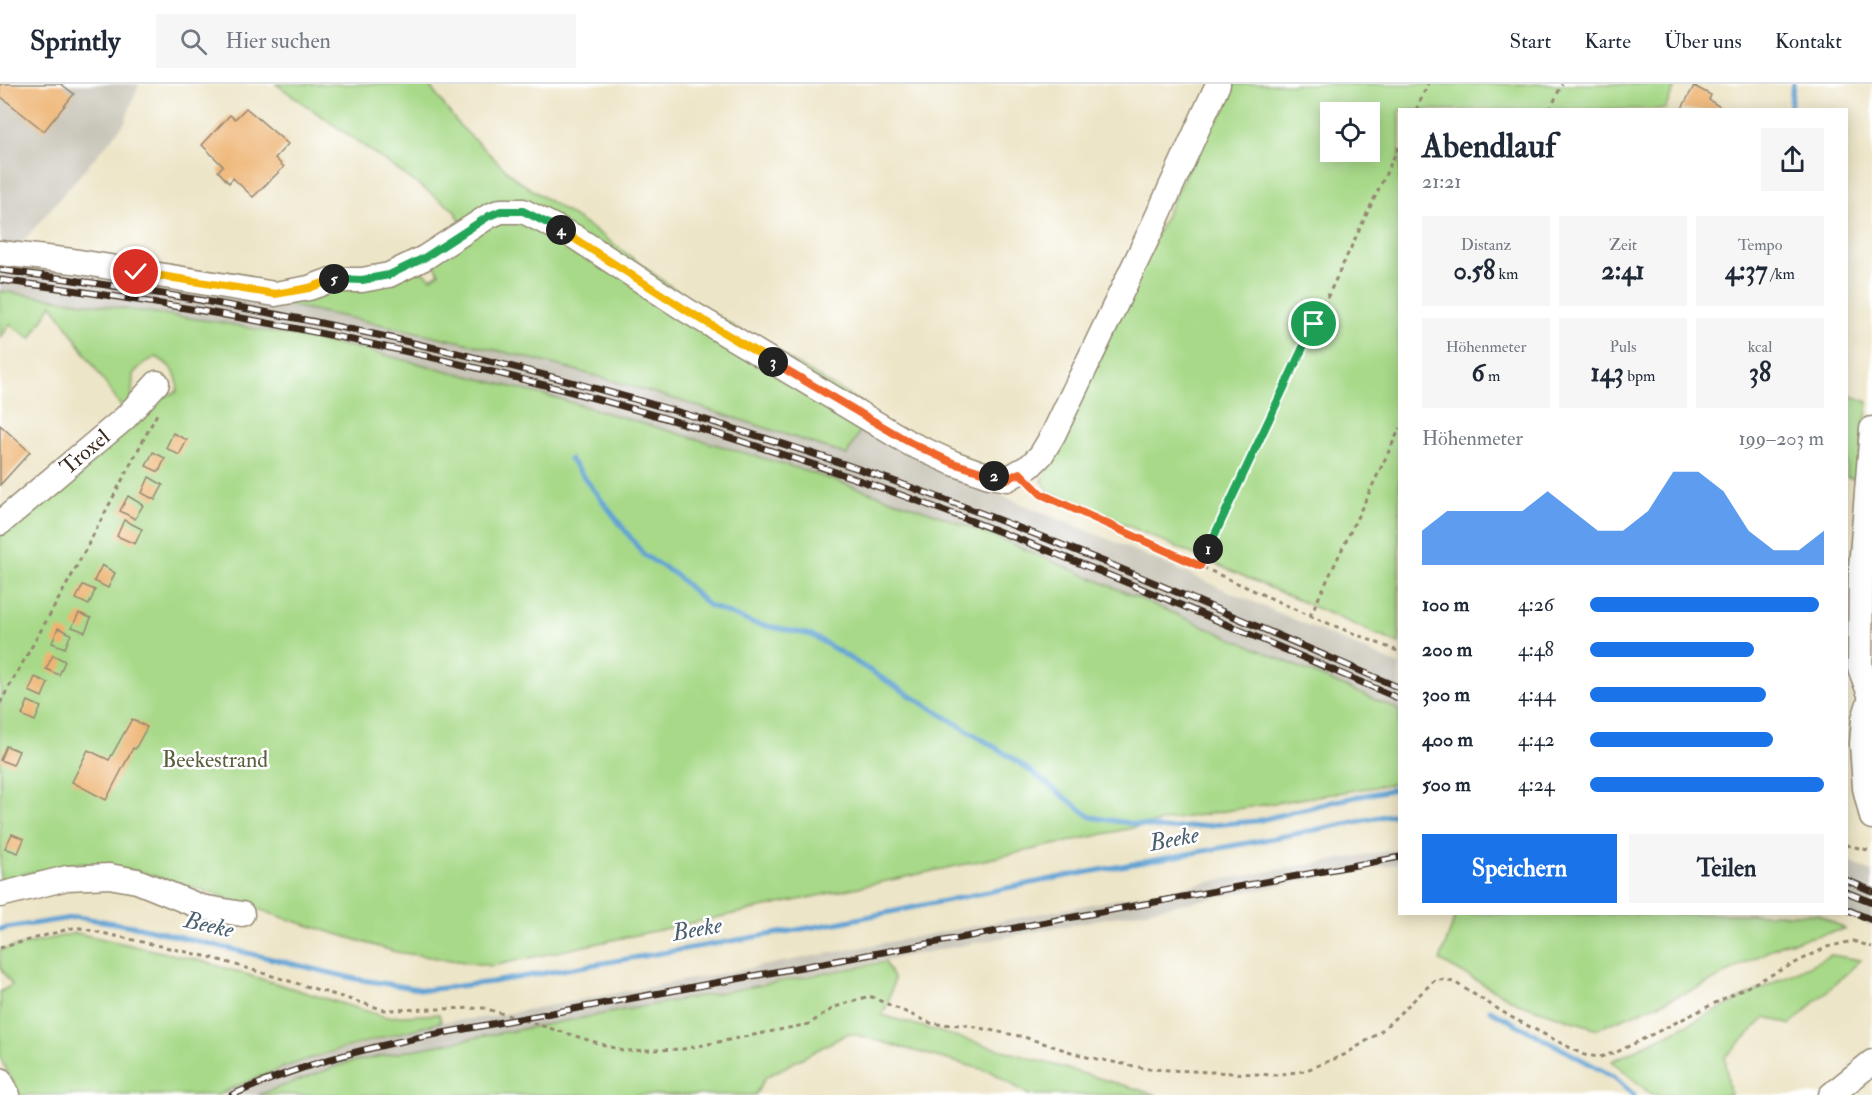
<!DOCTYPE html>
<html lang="de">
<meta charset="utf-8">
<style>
:root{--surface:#fff;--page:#f6f6f7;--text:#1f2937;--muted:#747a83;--line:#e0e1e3;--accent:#1a73e8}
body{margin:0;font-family:"IM FELL Double Pica",serif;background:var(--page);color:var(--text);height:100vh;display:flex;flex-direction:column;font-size:22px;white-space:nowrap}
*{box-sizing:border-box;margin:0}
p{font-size:20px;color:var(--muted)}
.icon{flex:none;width:33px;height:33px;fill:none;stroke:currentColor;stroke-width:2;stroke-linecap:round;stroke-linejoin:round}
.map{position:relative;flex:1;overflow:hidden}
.panel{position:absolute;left:1398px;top:24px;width:450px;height:807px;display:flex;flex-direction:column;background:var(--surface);border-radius:0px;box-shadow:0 3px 15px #0003}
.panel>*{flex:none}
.controls{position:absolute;left:1320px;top:18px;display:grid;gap:12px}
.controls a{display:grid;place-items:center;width:60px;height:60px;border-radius:0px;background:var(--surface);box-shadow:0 3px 15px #0003;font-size:30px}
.pin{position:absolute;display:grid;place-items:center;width:51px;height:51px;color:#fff;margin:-26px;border:3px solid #fff;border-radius:50%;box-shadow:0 2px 6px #0007}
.km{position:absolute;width:30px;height:30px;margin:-15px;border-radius:50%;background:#222;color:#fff;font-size:16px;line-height:30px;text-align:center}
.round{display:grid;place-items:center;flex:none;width:63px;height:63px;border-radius:0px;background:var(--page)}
.head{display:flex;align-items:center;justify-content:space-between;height:102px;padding:0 24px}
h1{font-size:33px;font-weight:800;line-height:45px}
.stats{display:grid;grid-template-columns:repeat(3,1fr);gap:9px;height:102px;padding:6px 24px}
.stats div{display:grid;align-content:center;border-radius:0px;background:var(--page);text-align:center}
.stats b{font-size:26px;font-weight:800}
.stats small{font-size:16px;font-weight:400}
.stats p{font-size:16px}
.chart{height:168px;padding:12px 24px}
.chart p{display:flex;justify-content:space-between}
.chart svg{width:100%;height:108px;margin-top:6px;fill:var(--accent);opacity:.7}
.cta{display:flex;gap:12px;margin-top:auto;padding:12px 24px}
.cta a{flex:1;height:69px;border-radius:0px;background:var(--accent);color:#fff;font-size:24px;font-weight:800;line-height:69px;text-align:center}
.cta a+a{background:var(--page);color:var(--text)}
ul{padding:0 24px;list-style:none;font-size:20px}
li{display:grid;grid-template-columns:96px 72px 1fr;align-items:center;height:45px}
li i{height:15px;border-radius:8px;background:var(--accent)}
header{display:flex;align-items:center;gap:36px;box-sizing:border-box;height:84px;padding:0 30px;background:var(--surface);border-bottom:2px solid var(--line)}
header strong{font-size:28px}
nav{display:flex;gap:33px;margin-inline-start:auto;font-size:21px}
.search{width:420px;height:54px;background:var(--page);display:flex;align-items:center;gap:15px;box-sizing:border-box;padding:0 21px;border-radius:0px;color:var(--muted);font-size:22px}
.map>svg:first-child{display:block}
.industrial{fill:#c8c4b8}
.green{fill:#a7d988;stroke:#718253;stroke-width:1.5;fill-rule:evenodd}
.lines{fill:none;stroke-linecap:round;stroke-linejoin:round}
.stream{stroke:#5fa1d3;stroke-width:5}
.building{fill:#eeb472}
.minor-casing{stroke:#948872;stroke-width:27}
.path{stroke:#948872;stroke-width:3;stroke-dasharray:4.5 4.5;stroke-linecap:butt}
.minor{stroke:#fff;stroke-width:24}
.rail-casing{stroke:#3b2a1e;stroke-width:7}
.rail{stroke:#fff;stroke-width:4.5;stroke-dasharray:14;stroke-linecap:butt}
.split-1-casing{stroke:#fff;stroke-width:12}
.split-2-casing{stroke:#fff;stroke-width:12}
.split-3-casing{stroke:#fff;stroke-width:12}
.split-4-casing{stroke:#fff;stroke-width:12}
.split-5-casing{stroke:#fff;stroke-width:12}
.split-6-casing{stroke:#fff;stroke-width:12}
.split-1{stroke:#22a559;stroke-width:8}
.split-2{stroke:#f0652b;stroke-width:8}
.split-3{stroke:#f0652b;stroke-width:8}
.split-4{stroke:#f5b400;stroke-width:8}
.split-5{stroke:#22a559;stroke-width:8}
.split-6{stroke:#f5b400;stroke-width:8}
.labels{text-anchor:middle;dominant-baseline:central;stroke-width:5;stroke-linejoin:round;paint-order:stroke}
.street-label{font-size:22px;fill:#3b2a1e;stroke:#fff}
.park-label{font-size:22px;fill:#5b5f3e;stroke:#fff}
.water-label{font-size:24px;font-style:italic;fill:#4b606f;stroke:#fff}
</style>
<header>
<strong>Sprintly</strong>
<div class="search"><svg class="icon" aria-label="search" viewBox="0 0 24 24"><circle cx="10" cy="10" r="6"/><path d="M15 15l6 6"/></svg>Hier suchen</div>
<nav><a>Start</a><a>Karte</a><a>Über uns</a><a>Kontakt</a></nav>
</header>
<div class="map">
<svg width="1872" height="1011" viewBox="0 0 1872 1011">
<rect width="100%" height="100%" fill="#fff"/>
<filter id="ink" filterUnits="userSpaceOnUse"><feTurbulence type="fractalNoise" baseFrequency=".0167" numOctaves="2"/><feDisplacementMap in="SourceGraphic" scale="12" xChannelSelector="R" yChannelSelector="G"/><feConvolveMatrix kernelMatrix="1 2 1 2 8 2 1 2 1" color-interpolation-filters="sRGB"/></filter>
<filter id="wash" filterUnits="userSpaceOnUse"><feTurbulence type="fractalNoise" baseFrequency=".008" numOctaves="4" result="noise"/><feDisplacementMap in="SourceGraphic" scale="24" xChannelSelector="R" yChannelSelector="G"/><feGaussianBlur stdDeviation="1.35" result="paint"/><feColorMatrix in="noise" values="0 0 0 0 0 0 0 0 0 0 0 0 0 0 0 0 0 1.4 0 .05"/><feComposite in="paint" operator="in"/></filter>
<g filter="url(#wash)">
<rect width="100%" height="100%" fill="#ede5c7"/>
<path class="industrial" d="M 0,0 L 139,0 L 124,40 L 18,163 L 0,161 Z
M 0,178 L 212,206 L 393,242 L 578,287 L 743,336 L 847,370 L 861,345 L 951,391 L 1110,456 L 1399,581 L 1399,626 L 1003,456 L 933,429 L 799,385 L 556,314 L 357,264 L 218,238 L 0,207 Z
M 1399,765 L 1399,779 L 489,951 L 290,998 L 258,1011 L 218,1011 L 240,1000 L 293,980 L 441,938 L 489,933 L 1230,794 Z
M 1847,777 L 1872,788 L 1872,842 L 1843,830 L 1846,830 Z"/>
<path class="green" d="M 276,0 L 428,0 L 459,41 L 517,96 L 599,149 L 685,213 L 860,318 L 861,345 L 847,371 C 758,341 669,312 578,287 C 478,260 375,239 273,218 L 415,185 L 425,189 L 431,194 L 439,189 L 435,181 L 437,176 L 469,150 L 454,126 Z
M 1227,0 L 1676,0 L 1665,25 L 1400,26 L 1399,560 L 1050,408 L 1042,397 ZM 1330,28 L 1370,28 L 1370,68 L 1330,68 Z
M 0,207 L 218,238 L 357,264 L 556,314 L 800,385 L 933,429 L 1003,456 L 1399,626 L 1399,699 L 1169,736 L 492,882 L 396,868 L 284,834 L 209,808 L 137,787 L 79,779 L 19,791 L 0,797 L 0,449 L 156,315 L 177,308 C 180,291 171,281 156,273 L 144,279 L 133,290 L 132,312 L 124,327 L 52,220 L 31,255 L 10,240 L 0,255 Z
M 1846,310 L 1868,318 L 1857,395 L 1847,393 Z
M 1456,830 L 1818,830 L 1845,845 L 1782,860 L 1700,903 L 1597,945 L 1518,919 L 1440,877 Z
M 76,849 L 202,877 L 386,933 L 439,930 L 441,938 C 366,958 289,976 218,1011 L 20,1011 L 0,974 L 0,908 L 12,901 L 0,883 L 0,866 Z
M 1831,871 L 1861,876 L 1790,941 L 1766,933 L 1725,973 L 1730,1011 L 1652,1011 L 1612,977 Z
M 885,878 L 894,896 L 888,919 L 882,931 L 1157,1011 L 1029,1011 L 992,988 L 849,949 L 766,993 L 755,1011 L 258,1011 L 346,979 L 489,951 Z"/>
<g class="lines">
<path class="stream" d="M 1790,26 L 1793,0
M 570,375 L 644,471 L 676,491 L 708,521 L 752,539 L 812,551 L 1014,675 L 1091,733 L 1166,745 L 1257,737 L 1336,717 L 1400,704
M 0,845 L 77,833 L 139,843 L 356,895 L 426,906 L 492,898 L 837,839 L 1056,794 L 1264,756 L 1400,729
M 1490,926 L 1614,993 L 1634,1011"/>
</g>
<g id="blocks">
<path class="building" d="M 0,0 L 61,0 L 74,10 L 44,47 L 0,12 Z
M 1694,2 L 1711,11 L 1709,16 L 1725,26 L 1681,26 Z
M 246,24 L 288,60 L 275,74 L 284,83 L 253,113 L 233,94 L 229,99 L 218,87 L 223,82 L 202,61 L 230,31 L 235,35 Z
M 0,341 L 30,368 L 0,401 Z
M 173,349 L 187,356 L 179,371 L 166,364 Z
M 153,368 L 165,374 L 159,388 L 146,382 Z
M 149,393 L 163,401 L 155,416 L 142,409 Z
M 128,412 L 143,421 L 135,435 L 120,427 Z
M 124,436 L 142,445 L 135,460 L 117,452 Z
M 102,481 L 115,489 L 108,504 L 94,497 Z
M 83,501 L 95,506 L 89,521 L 76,515 Z
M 79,529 L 91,534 L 85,548 L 72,543 Z
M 58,544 L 71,550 L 65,564 L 52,559 Z
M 53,571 L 65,577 L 59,591 L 46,585 Z
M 35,593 L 48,599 L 42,613 L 29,607 Z
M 28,617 L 41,623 L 35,637 L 22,631 Z
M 132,635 L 147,643 L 135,665 L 133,664 L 106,716 L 72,698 L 88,666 L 109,676 Z
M 6,662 L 19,667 L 13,681 L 0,676 Z
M 12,750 L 24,755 L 18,769 L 5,764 Z"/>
</g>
</g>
<g filter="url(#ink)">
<use href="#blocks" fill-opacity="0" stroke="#948872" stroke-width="1.5"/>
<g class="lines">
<g class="minor-casing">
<path id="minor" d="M 0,169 L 73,177 L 275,210 L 309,204 L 331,196 L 362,196 L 389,191 L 424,174 L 489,132 L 501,127 L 523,127 L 575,153 L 686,226 L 909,359 L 953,379 L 989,392 L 1007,395 L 1030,382 L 1041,371 L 1053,351 L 1154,140 L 1218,0
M 1872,345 L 1861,483 L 1860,584 L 1871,613 L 1864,635 L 1862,660 L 1865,704 L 1872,733
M 0,439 L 125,334 L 157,299
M 0,811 L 67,794 L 109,792 L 137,797 L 201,823 L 242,830
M 0,996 L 8,1011
M 1831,1011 L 1872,978"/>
</g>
<path class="path" d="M 1416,26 L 1428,0
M 1550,26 L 1562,0
M 1033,402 L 1041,410 L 1310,532 L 1400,568
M 1200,482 L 1400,60
M 1310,532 L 1400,344
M 0,619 L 71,493 L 157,330
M 1846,761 L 1872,767
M 0,864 L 76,843 L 213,874 L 385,926 L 484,924 L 624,967 L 683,965 L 809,940 L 835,923 L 869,912 L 933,940 L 965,941 L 1024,953 L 1087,973 L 1149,985 L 1275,991 L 1304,987 L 1344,971 L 1379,949 L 1436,895 L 1454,898 L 1511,933 L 1584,971 L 1600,973 L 1617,968 L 1827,863 L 1853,857 L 1872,863"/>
<use href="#minor" class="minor"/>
<g class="rail-casing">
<path id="rail" d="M 0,186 C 290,223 576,289 853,383 C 1039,446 1219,526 1400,604
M 0,196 C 290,234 576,298 853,394 C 1039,458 1219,537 1400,615
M 1846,796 L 1872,807
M 1846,808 L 1872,818
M 1846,825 L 1872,836
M 232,1011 C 293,984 356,966 421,953 L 1400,773"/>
</g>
<use href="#rail" class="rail"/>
</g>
</g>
<g class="lines" filter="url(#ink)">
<g class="split-1-casing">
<path id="split-1" d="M 1208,465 L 1314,240"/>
</g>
<g class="split-2-casing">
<path id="split-2" d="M 994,392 L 1007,395 L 1020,389 L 1041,410 L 1200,482 L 1208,465"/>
</g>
<g class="split-3-casing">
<path id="split-3" d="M 773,278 L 909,358 L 953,379 L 994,392"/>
</g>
<g class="split-4-casing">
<path id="split-4" d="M 561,146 L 686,226 L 773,278"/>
</g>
<g class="split-5-casing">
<path id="split-5" d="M 334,195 L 362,196 L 389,191 L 424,174 L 489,132 L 501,127 L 523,127 L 561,146"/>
</g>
<g class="split-6-casing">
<path id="split-6" d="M 136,188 L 275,210 L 309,204 L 334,195"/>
</g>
<use href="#split-1" class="split-1"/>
<use href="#split-2" class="split-2"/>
<use href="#split-3" class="split-3"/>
<use href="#split-4" class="split-4"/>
<use href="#split-5" class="split-5"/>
<use href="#split-6" class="split-6"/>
</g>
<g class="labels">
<g class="street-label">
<text transform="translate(85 368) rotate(-40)">Troxel</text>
</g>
<g class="park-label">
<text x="215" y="676">Beekestrand</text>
</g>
<g class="water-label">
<text transform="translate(1174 755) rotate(-11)">Beeke</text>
<text transform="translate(209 841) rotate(13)">Beeke</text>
<text transform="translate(697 845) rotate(-10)">Beeke</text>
</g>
</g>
</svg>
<div class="controls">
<a><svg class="icon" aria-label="locate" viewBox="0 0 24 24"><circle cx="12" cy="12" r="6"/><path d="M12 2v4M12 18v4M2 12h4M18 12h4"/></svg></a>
</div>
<div class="pin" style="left:1314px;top:240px;background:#1e9e55"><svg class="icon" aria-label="arrive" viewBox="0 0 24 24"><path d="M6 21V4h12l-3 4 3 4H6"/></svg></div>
<div class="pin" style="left:136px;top:188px;background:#d93025"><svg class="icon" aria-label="check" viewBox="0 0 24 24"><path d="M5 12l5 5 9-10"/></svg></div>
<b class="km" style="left:1208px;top:465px">1</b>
<b class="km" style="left:994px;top:392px">2</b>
<b class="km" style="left:773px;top:278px">3</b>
<b class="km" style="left:561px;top:146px">4</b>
<b class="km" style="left:334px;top:195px">5</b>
<section class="panel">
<div class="head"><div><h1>Abendlauf</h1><p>21:21</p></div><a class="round"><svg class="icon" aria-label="share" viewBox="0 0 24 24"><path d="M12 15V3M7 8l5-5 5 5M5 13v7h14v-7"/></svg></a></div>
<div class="stats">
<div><p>Distanz</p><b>0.58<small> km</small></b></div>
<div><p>Zeit</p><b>2:41</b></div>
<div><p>Tempo</p><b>4:37<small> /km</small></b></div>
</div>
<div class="stats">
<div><p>Höhenmeter</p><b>6<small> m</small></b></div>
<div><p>Puls</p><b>143<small> bpm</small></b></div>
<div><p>kcal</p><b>38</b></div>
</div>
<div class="chart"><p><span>Höhenmeter</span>199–203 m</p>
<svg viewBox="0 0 160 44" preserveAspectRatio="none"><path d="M0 44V30L10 22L20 22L30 22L40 22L50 14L60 22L70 30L80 30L90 22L100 6L110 6L120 14L130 30L140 38L150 38L160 30V44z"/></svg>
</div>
<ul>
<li><b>100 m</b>4:26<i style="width:98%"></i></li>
<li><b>200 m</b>4:48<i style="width:70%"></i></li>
<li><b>300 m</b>4:44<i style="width:75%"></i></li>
<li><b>400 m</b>4:42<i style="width:78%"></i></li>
<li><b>500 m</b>4:24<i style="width:100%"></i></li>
</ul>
<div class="cta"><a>Speichern</a><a>Teilen</a></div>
</section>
</div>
